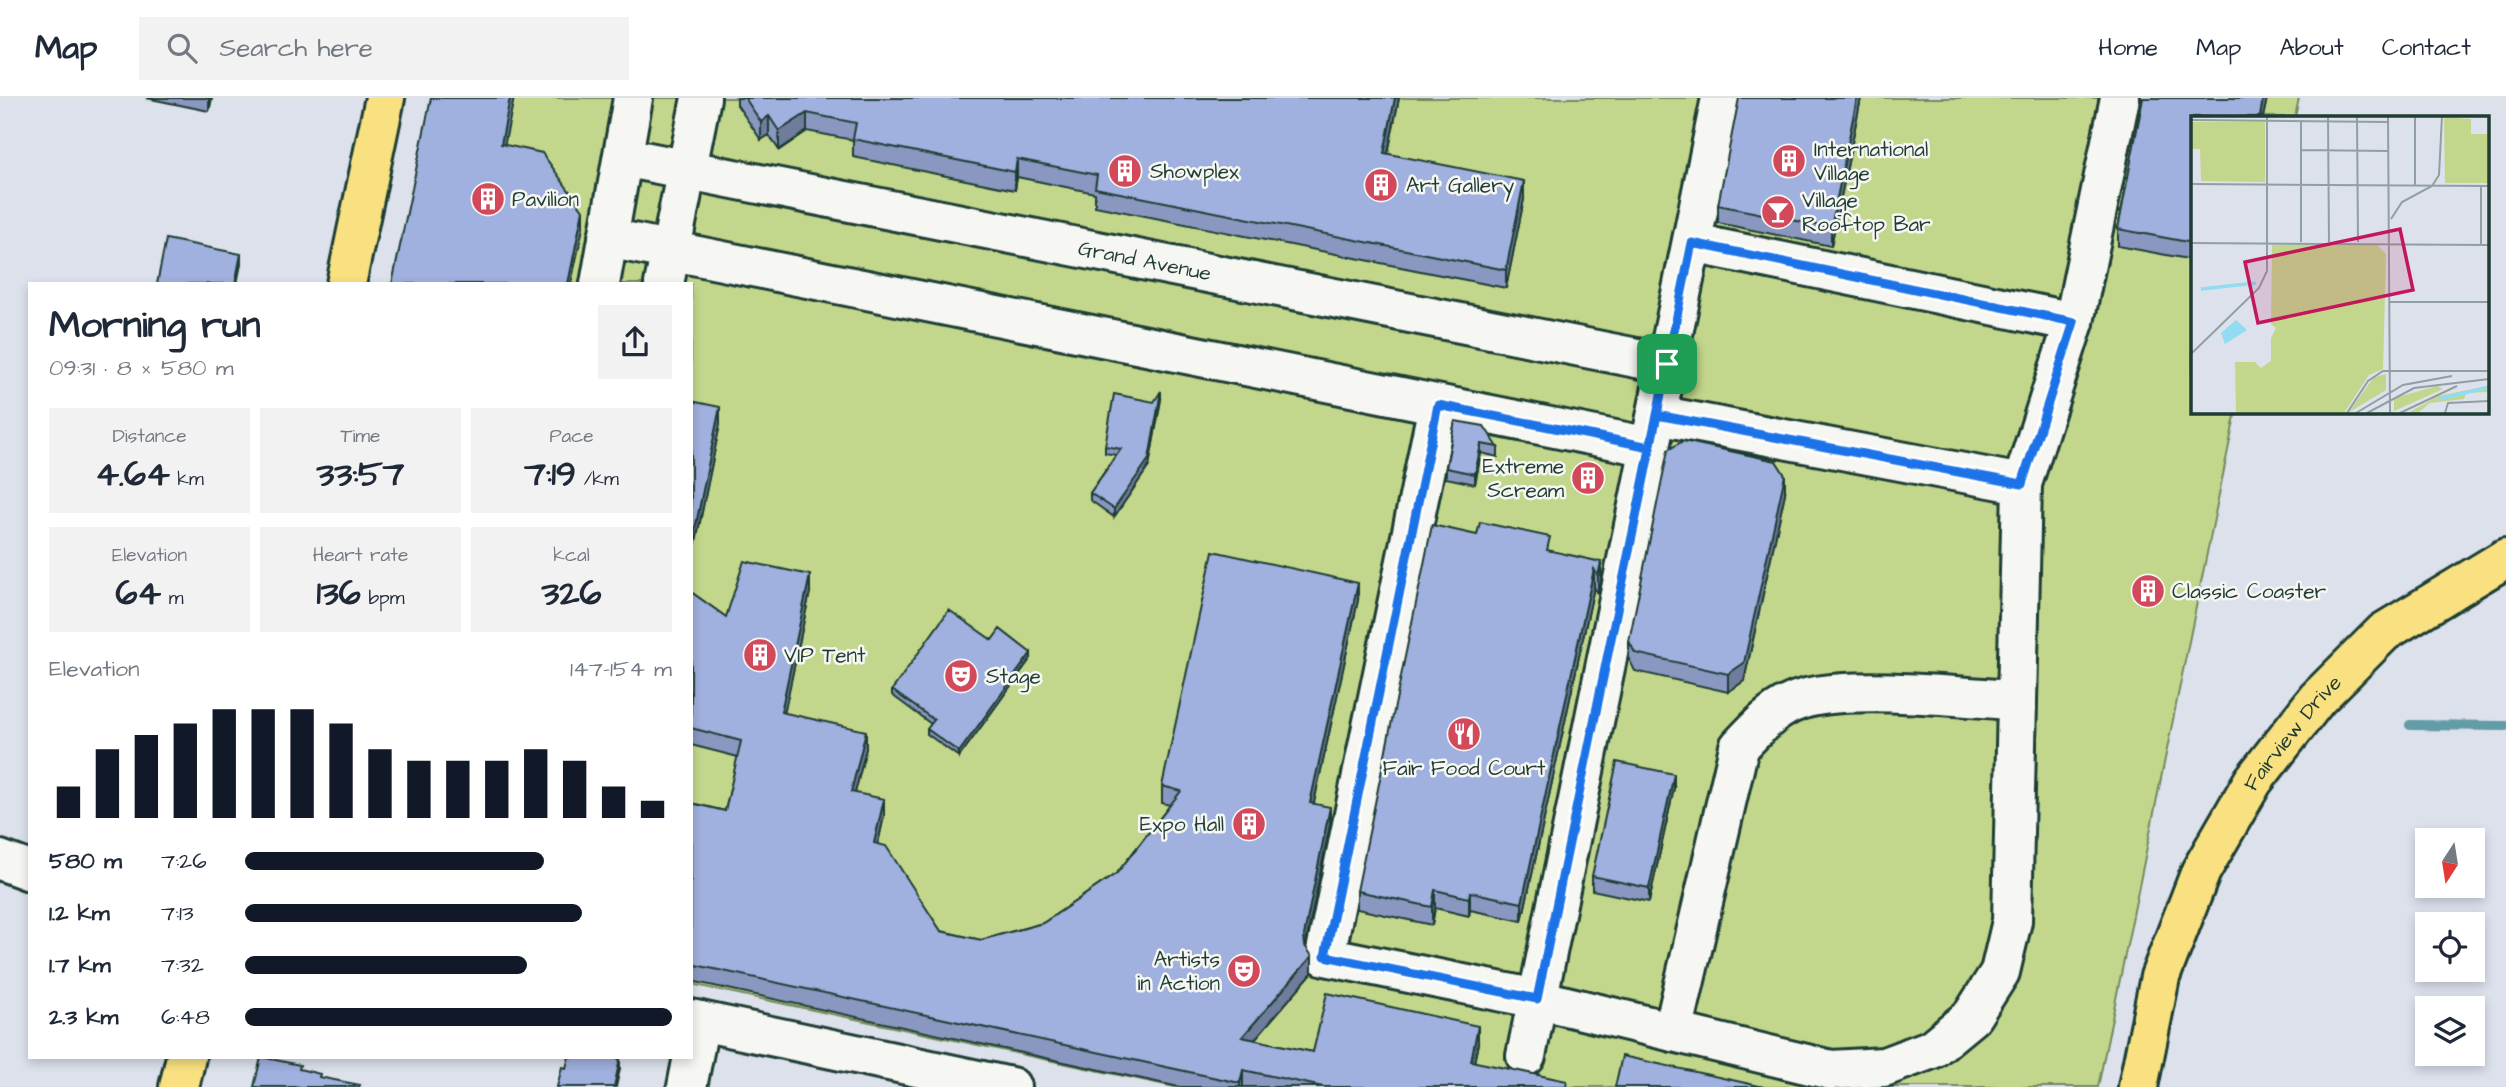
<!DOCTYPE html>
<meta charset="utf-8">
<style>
:root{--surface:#fff;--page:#f2f2f3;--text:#1f2937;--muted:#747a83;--line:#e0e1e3;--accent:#111827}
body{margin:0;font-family:"Architects Daughter",sans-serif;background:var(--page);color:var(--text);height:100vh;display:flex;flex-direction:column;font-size:26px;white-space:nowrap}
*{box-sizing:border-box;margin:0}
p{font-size:23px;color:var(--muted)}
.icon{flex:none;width:38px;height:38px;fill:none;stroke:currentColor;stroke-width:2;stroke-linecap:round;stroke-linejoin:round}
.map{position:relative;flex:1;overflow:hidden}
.drawer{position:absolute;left:28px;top:184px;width:665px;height:777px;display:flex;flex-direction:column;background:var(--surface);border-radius:0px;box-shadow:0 4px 10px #0003}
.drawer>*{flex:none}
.needle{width:46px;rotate:192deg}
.buttons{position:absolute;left:2415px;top:730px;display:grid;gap:14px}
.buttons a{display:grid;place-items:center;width:70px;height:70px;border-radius:0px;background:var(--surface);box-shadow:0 4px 10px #0003;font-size:35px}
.pin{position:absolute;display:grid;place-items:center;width:60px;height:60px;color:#fff;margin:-30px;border-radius:14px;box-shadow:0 4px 10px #0006}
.round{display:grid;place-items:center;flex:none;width:74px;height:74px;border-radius:0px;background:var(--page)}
.overview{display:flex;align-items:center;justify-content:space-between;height:119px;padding:0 21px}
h1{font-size:38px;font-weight:800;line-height:52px}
.figures{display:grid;grid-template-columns:repeat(3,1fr);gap:10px;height:119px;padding:7px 21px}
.figures div{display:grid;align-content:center;border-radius:0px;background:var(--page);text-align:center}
.figures b{font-size:35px;font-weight:800}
.figures small{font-size:19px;font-weight:400}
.figures p{font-size:19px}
.chart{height:196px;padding:14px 21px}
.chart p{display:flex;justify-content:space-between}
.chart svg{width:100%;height:126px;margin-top:7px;stroke:var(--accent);stroke-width:6}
ul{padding:0 21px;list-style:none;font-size:23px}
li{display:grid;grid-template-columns:112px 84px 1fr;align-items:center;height:52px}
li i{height:18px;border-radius:9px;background:var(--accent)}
header{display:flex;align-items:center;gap:42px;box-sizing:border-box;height:98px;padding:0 35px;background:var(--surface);border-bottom:2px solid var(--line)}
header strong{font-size:33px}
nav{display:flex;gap:38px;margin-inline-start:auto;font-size:24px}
.search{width:490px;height:63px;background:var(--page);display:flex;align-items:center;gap:18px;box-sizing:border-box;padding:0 24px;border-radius:0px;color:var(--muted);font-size:26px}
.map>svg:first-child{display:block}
.green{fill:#c3d78c;stroke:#718a60;stroke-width:2}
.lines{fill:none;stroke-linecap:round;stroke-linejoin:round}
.stream{stroke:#639ca7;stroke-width:10}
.minor-casing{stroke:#1f3d34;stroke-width:44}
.major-casing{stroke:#1f3d34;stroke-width:44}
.minor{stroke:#f6f6f2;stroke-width:38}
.major{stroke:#f9e181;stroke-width:38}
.wall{fill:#8a97c0;stroke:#1f3d34;stroke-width:2}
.shaded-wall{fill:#707b9c;stroke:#1f3d34;stroke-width:2}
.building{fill:#a0b0df;stroke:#1f3d34;stroke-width:2}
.route-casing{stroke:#fff;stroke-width:14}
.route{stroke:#1a73e8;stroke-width:9}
.labels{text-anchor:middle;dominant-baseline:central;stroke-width:5;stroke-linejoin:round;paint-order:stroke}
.poi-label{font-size:21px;fill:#1f3d34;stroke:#f6f6f2;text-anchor:start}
.street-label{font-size:21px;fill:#1f3d34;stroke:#f6f6f2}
.inset-river{fill:none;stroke:#91dbf3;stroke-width:3.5}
.inset-road{fill:none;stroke:#909fa2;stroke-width:2}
.view{fill:#c2185b;fill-opacity:0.15;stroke:#c2185b;stroke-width:3.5}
.inset-edge{fill:none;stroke:#1f3d34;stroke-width:3.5}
</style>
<header>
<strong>Map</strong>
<div class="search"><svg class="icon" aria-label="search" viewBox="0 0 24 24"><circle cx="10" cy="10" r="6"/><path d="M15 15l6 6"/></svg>Search here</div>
<nav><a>Home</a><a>Map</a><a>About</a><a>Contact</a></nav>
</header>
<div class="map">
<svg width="2506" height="989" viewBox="0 0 2506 989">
<rect width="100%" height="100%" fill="#dce1ec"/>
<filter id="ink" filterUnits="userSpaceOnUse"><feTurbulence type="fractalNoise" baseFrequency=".0143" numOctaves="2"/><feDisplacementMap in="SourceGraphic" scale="14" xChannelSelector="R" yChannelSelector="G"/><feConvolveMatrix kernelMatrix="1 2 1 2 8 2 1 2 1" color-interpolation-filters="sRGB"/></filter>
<g filter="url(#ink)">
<path class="green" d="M 434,0 L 2299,0 L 2295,19 L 2193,19 L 2193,313 L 2236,313 L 2098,989 L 1175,989 L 691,886 L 691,186 L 396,186 Z"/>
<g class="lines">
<path class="stream" d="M 2410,627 L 2506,628"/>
<g class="minor-casing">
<g id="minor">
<path id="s1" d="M 623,59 L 1667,266"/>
<path d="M 608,140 L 1650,349"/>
<path d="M 1692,145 L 2074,224"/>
<path d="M 600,186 L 633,0"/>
<path d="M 664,186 L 701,0"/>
<path d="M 1438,307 L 1325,858 L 1537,901 L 1831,972 L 1884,969 L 1932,951 L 1972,918 L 2000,874 L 2012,823 L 2022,386 L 2074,224 L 2120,0"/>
<path d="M 1657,317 L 2022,386"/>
<path d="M 0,762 L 30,773"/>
<path d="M 691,921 L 1011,989"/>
<path d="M 1673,934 L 1739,649 C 1755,632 1770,615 1792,605 C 1837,584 1962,600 2016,602"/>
<path d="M 1526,958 L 1721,0"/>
<path d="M 687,989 L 700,923"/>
</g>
</g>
<g class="major-casing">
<g id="major">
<path d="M 346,186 L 385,0"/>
<path d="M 179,989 L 186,959"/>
<path id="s2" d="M 2138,989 L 2160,879 L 2201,773 L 2253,683 L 2317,601 L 2384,534 L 2506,460"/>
</g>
</g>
<use href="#minor" class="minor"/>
<use href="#major" class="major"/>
</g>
<path class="wall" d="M 146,0 L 212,0 L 209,13 Z
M 737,0 L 1399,0 L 1388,56 L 1524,101 L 1506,190 L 1095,108 L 1095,95 L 1017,79 L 1015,92 L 853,59 L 853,42 L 807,33 L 779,52 L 769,37 L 761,42 L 737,7 Z
M 1861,0 L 1831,148 L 1718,125 L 1718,107 Z
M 2143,0 L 2267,0 L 2263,19 L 2193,19 L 2193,162 L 2118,148 L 2118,131 Z
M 1161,301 L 1149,368 L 1114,419 L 1090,402 L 1090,395 L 1116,357 L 1105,355 L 1105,348 L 1154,304 Z
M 691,303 L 720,326 L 695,448 L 691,448 Z
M 1455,323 L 1498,349 L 1498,359 L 1481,355 L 1475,386 L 1446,380 L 1446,370 Z
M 1785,395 L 1744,583 L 1728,594 L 1635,573 L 1629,561 L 1629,543 Z
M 1550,453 L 1601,464 L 1601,482 L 1598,496 L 1594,489 L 1522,823 L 1470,812 L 1469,818 L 1435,810 L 1432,827 L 1357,811 L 1357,793 Z
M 691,494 L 726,519 L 810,494 L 784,615 L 866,650 L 855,695 L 884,718 L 878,746 L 941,833 L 981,842 L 1043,825 L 1117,775 L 1170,707 L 1162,705 L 1162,688 L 1358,502 L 1314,705 L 1330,726 L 1305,849 L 1312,875 L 1254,942 L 1313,954 L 1478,945 L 1474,964 L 1567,989 L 1179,989 L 691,883 L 691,705 L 725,713 L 738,659 L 691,647 Z
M 992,542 L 1031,560 L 959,659 L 927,636 L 927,631 L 931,626 L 892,597 L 892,592 Z
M 1674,690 L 1649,804 L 1592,792 L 1592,778 Z"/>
<path class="shaded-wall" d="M 209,0 L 212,0 L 209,13 Z
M 510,0 L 514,0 L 501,64 L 501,46 Z
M 1395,0 L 1399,0 L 1384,73 L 1384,55 Z
M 1857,0 L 1861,0 L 1831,148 L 1831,130 Z
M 2263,0 L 2267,0 L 2263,19 L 2260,19 Z
M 807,15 L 807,33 L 779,52 L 779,33 Z
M 769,18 L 769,37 L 761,42 L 761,24 Z
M 1017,61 L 1017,79 L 1015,92 L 1015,74 Z
M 1524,83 L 1524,101 L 1506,190 L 1506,172 Z
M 583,112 L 583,130 L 571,186 L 568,186 Z
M 241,156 L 241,166 L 237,186 L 235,186 Z
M 1161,293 L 1161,301 L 1149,368 L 1114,419 L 1114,411 Z
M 720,309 L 720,326 L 695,448 L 695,431 Z
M 1481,346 L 1481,355 L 1475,386 L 1475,376 Z
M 1785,377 L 1785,395 L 1744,583 L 1728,594 L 1728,576 Z
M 1601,464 L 1601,482 L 1598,496 L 1598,478 Z
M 1594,471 L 1594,489 L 1522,823 L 1522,805 Z
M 810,477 L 810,494 L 781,631 L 781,614 Z
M 1358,485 L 1358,502 L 1310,722 L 1310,705 Z
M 1031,555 L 1031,560 L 959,659 L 959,654 Z
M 866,633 L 866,650 L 851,711 L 851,694 Z
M 1674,676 L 1674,690 L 1649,804 L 1649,790 Z
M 884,701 L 884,718 L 874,762 L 874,745 Z
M 1330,709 L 1330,726 L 1304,854 L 1304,837 Z
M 1435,792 L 1435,810 L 1432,827 L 1432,809 Z
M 1470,794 L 1470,812 L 1469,818 L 1469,800 Z
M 1312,858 L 1312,875 L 1242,956 L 1242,939 Z
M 1478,928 L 1478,945 L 1471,980 L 1471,963 Z
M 620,961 L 620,971 L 616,989 L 614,989 Z
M 1243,972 L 1243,989 L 1240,989 L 1240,985 Z"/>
<path class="building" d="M 431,0 L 510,0 L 501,46 L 542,55 L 583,112 L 568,186 L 392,186 Z
M 745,0 L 1395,0 L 1384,55 L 1524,83 L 1506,172 L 1095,90 L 1097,77 L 1017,61 L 1015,74 L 853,41 L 856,25 L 807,15 L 779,33 L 769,18 L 761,24 Z
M 1739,0 L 1857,0 L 1831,130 L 1718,107 Z
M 2143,0 L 2263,0 L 2260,19 L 2193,19 L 2193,145 L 2118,131 Z
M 166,141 L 241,156 L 235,186 L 157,186 Z
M 1161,293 L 1149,361 L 1114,411 L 1090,395 L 1121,351 L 1105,348 L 1114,296 L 1154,304 Z
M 691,303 L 720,309 L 695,431 L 691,431 Z
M 1455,323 L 1484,328 L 1498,349 L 1481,346 L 1475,376 L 1446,370 Z
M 1683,343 L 1776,363 L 1785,377 L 1744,565 L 1728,576 L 1635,555 L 1629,543 L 1668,352 Z
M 1480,424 L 1550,439 L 1547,452 L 1601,464 L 1598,478 L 1594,471 L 1522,805 L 1470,794 L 1469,800 L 1435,792 L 1432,809 L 1357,793 L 1432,427 L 1477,437 Z
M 1213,453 L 1358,485 L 1310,705 L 1330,709 L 1304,837 L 1305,848 L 1312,858 L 1242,939 L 1313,954 L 1327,895 L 1478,928 L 1471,963 L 1567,983 L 1566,989 L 1323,989 L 1243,972 L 1240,985 L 691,866 L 691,705 L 725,713 L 741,643 L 691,630 L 691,494 L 726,519 L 744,463 L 810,477 L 781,614 L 866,633 L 851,694 L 884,701 L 874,745 L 886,748 L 941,833 L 981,842 L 1043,825 L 1117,775 L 1181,693 L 1162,688 Z
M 949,512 L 992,542 L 1000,531 L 1031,555 L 959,654 L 927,631 L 934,622 L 892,592 Z
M 1617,664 L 1674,676 L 1649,790 L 1592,778 Z
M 1622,958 L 1764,989 L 1615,989 Z
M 261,959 L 300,967 L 299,971 L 320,976 L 319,979 L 360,987 L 359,989 L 254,989 Z
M 569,959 L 612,959 L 620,961 L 614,989 L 557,989 L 562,969 L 566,970 Z"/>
</g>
<g class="lines" filter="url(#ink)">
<g class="route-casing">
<path id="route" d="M 1667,266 L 1657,317 L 1537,901 L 1325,858 L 1438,307 L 1650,349 L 1657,317 L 2022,386 L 2074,224 L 1692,145 L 1667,266"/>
</g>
<use href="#route" class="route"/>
</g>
<defs>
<g id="building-disc" transform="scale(1.75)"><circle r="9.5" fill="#d1495b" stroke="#f6f6f2"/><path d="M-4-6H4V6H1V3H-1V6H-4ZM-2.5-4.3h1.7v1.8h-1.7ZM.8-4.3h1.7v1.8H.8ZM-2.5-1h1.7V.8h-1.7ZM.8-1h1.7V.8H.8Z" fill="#fff"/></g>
<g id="bar-disc" transform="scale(1.75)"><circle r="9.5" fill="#d1495b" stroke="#f6f6f2"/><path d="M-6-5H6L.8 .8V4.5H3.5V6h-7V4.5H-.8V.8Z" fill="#fff"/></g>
<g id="theatre-disc" transform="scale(1.75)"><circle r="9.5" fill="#d1495b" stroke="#f6f6f2"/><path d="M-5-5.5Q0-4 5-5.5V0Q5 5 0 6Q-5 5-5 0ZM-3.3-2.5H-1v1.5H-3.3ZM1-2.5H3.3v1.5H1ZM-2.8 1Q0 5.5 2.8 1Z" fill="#fff"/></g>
<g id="restaurant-disc" transform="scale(1.75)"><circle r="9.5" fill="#d1495b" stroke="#f6f6f2"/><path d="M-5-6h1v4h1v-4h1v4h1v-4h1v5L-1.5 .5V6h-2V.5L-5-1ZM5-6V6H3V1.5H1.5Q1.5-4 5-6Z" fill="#fff"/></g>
</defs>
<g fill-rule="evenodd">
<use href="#building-disc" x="1789" y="63"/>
<use href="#building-disc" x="1125" y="73"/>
<use href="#building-disc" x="1381" y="87"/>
<use href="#building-disc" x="488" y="101"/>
<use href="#bar-disc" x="1778" y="114"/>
<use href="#building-disc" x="1588" y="380"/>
<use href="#building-disc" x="2148" y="493"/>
<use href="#building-disc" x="760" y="557"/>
<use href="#theatre-disc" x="961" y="578"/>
<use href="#restaurant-disc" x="1464" y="636"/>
<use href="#building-disc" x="1249" y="726"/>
<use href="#theatre-disc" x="1244" y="873"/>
</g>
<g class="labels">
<g class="poi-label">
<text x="1814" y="51">International<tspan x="1814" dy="24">Village</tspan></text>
<text x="1150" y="73">Showplex</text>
<text x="1406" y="87">Art Gallery</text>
<text x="512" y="101">Pavilion</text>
<text x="1802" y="102">Village<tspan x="1802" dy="24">Rooftop Bar</tspan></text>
<text x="1564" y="368" text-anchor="end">Extreme<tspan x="1564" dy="24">Scream</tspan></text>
<text x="2172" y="493">Classic Coaster</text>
<text x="784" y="557">VIP Tent</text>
<text x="986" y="578">Stage</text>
<text x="1464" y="670" text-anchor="middle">Fair Food Court</text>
<text x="1224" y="726" text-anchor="end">Expo Hall</text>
<text x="1220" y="861" text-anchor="end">Artists<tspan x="1220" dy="24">in Action</tspan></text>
</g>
<g class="street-label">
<text stroke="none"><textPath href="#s1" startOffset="532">Grand Avenue</textPath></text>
<text stroke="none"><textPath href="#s2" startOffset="392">Fairview Drive</textPath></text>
</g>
</g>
<g transform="translate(2191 18)">
<rect width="298" height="298" fill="#dce1ec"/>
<path d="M 253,1 L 280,3 L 280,18 L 297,18 L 297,67 L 254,67 ZM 0,6 L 74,6 L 74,66 L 10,65 L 9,33 L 0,33 ZM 185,128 L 195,138 L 192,253 L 178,259 L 153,297 L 45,297 L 44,246 L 64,246 L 70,252 L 80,245 L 80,222 L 85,212 L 80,208 L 81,129 ZM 195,258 L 195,274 L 157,297 L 183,261 ZM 246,270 L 252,273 L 203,295 L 203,282 ZM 297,270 L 297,276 L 275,277 L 273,283 L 239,287 L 227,297 L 217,297 L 247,280 Z" fill="#c3d78c"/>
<path d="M 45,204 L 56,214 L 34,228 L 30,217 Z" fill="#91dbf3"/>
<path class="inset-river" d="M 10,173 L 65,167M 248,283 L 298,271"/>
<path class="inset-road" d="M 137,0 L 138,126M 166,0 L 167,126M 197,0 L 199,297M 0,4 L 197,6M 110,6 L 110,126M 110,34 L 197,35M 0,68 L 298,70M 224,69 L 224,0M 290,70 L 290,129M 200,103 L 211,86 L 241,70 L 248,59 L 251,0M 0,127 L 298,129M 198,186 L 298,186M 0,238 L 68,172 L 76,155 L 76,0M 156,297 L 177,265 L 192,255 L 298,255M 165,297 L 212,269 L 261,260M 176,297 L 223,272 L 298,263M 209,297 L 266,270M 254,297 L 257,287 L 298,285"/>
<path class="view" d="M 209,113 L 222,174 L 67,207 L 54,146 Z"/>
<rect width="298" height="298" class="inset-edge"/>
</g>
</svg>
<div class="buttons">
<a><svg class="needle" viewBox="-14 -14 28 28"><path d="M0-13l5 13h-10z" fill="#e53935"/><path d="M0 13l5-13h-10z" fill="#747a83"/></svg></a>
<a><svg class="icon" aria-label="locate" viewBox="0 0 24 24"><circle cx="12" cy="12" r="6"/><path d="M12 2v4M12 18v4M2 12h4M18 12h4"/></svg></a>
<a><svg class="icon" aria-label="layers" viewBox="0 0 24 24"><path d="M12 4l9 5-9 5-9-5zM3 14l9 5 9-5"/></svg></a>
</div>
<div class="pin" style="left:1667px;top:266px;background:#1e9e55"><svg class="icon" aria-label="arrive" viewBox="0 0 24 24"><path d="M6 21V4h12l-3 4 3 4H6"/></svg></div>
<section class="drawer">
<div class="overview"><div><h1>Morning run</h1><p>09:31 · 8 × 580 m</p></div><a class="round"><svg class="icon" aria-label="share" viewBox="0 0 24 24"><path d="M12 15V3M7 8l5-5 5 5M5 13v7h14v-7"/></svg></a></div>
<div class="figures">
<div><p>Distance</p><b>4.64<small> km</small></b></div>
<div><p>Time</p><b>33:57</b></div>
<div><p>Pace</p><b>7:19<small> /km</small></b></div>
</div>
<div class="figures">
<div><p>Elevation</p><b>64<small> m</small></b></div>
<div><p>Heart rate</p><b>136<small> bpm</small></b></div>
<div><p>kcal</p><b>326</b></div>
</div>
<div class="chart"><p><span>Elevation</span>147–154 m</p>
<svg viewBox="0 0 160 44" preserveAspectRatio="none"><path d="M5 44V33M15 44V20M25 44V15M35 44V11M45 44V6M55 44V6M65 44V6M75 44V11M85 44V20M95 44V24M105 44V24M115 44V24M125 44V20M135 44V24M145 44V33M155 44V38"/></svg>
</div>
<ul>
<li><b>580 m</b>7:26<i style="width:70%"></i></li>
<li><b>1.2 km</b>7:13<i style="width:79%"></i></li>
<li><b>1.7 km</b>7:32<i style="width:66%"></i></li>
<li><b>2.3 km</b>6:48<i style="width:100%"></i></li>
</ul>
</section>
</div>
